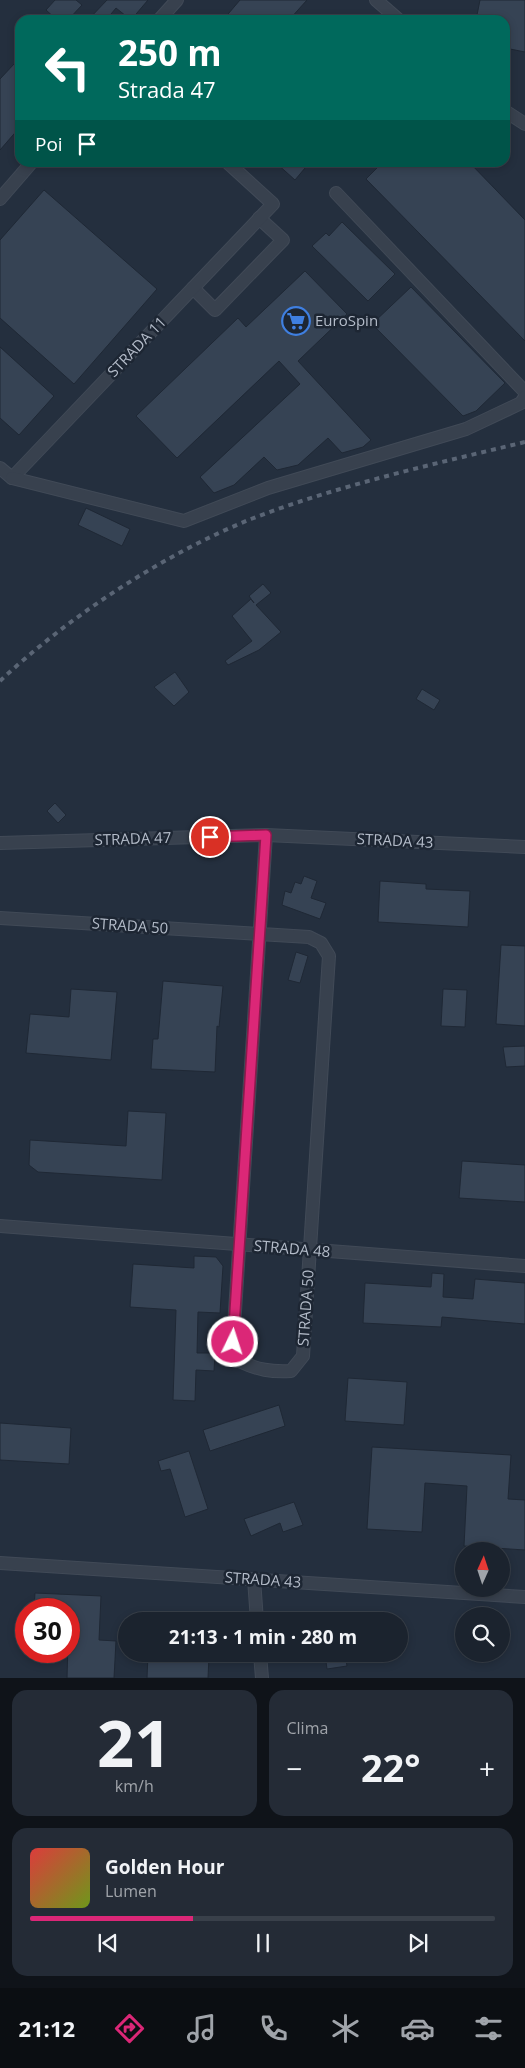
<!DOCTYPE html>
<html lang="it">
<meta charset="utf-8">
<style>
body{margin:0;font-family:"Open Sans",sans-serif;background:#242b36;color:#f1f3f6;height:100vh;display:flex;flex-direction:column;font-size:19px;white-space:nowrap}
*{box-sizing:border-box;margin:0}
p{font-size:16px;color:#a0a4aa}
.icon{flex:none;width:28px;height:28px;fill:none;stroke:currentColor;stroke-width:2;stroke-linecap:round;stroke-linejoin:round}
.map{position:relative;height:1678px;overflow:hidden}
.sheet{display:flex;flex-direction:column;gap:12px;padding:12px;background:#0f1319;flex:1}
.sheet>*{flex:none}
.hud{position:absolute;left:15px;top:15px;width:495px;height:152px;border-radius:15px;box-shadow:0 2px 8px #0003,0 0 0 1px #39404a;background:#00695c;color:#fff;overflow:hidden}
.needle{width:32px;rotate:3deg}
.fabs{position:absolute;left:455px;top:1542px;display:grid;gap:10px}
.fabs a{display:grid;place-items:center;width:55px;height:55px;border-radius:50%;background:#1b232e;box-shadow:0 2px 8px #0003,0 0 0 1px #39404a;font-size:25px}
.speed{position:absolute;left:15px;top:1598px;display:flex;gap:10px;font-size:25px;font-weight:700;text-align:center}
.speed>*{display:grid;place-content:center;width:65px;height:65px;border-radius:50%;background:#1b232e;box-shadow:0 2px 8px #0003,0 0 0 1px #39404a;line-height:1}
.speed .limit{border:8px solid #d22;background:#fff;color:#111}
.pin{position:absolute;display:grid;place-items:center;width:42px;height:42px;color:#fff;margin:-21px;border:2px solid #fff;border-radius:50%;box-shadow:0 1px 5px #0007}
.me{position:absolute;width:55px;margin:-28px;rotate:4deg;stroke-linejoin:round;filter:drop-shadow(0 0 4px #0008)}
.turn{display:flex;align-items:center;gap:18px;height:105px;padding:0 20px;font-size:22px}
.turn .icon{width:65px;height:65px;stroke-width:2.5}
.turn b{display:block;font-size:35px;line-height:42px}
.then{display:flex;align-items:center;height:48px;padding:0 20px;background:#0003;gap:10px;font-size:19px}
.big{font-size:38px;font-weight:700;line-height:1.1}
.sheet .widget{flex:1;display:flex;flex-direction:column;justify-content:center;gap:8px;min-width:0;padding:0 18px;border-radius:15px;background:#242b36}
.sheet .dial{align-items:center;gap:0}
.dial b{font-size:65px;line-height:1}
.song{display:flex;align-items:center;gap:15px}
.cover{width:60px;height:60px;border-radius:8px;background:linear-gradient(135deg,hsl(0 70% 55%),hsl(80 70% 35%))}
.played{height:5px;border-radius:2px;background:linear-gradient(90deg,#db2777 35%,#39404a 35%)}
.keys{display:flex;justify-content:space-around;direction:ltr}
.heat{display:flex;justify-content:space-between;align-items:center;font-size:28px;direction:ltr}
.sheet .tiles{flex:1;display:grid;gap:12px;grid-template-columns:1fr 1fr}
.widget:last-child{grid-column:span 2}
.trip{position:absolute;left:118px;top:1612px;width:290px;height:50px;border-radius:25px;background:#1b232e;box-shadow:0 2px 8px #0003,0 0 0 1px #39404a;font-weight:700;line-height:50px;text-align:center}
.dock{display:flex;height:80px;justify-content:space-around;align-items:center;background:#0b0e12;color:#a0a4aa}
.dock .icon{width:35px;height:35px}
.dock .current{color:#db2777}
.dock b{font-size:22px;color:#f1f3f6}
.map>svg:first-child{display:block}
.building{fill:#364354;stroke:#1f2835}
.lines{fill:none;stroke-linecap:round;stroke-linejoin:round}
.minor-casing{stroke:#414a57;stroke-width:14}
.minor{stroke:#38414e;stroke-width:12}
.rail{stroke:#5a6575;stroke-width:4;stroke-dasharray:5 5;stroke-linecap:butt}
.route-casing{stroke:#8e194d;stroke-width:12}
.route{stroke:#db2777;stroke-width:9}
.labels{text-anchor:middle;stroke-width:5;stroke-linejoin:round;paint-order:stroke}
.poi-label{font-size:15px;fill:#b4bcc9;stroke:#1d2633;text-anchor:start}
.street-label{font-size:15px;fill:#b4bcc9;stroke:#1d2633}
</style>
<div class="map">
<svg width="525" height="1678" viewBox="0 0 525 1678">
<rect width="100%" height="100%" fill="#242f3e"/>
<g class="building">
<polygon points="55,0 76,0 82,5 68,20 57,20 46,10"/>
<polygon points="107,0 148,0 131,20 116,8 106,20 88,20"/>
<polygon points="240,0 307,0 289,20 223,20"/>
<polygon points="480,0 525,0 525,52 505,48 505,20 476,20"/>
<polygon points="14,64 20,69 20,127 0,150 0,79"/>
<polygon points="275,162 310,162 295,180"/>
<polygon points="383,162 469,162 525,220 525,341 366,179"/>
<polygon points="44,190 157,289 74,384 0,318 0,240"/>
<polygon points="342,222 395,274 368,301 312,246 326,233 329,236"/>
<polygon points="305,271 347,314 298,361 371,440 363,447 342,453 328,438 298,465 277,470 264,457 234,485 214,493 200,477 300,384 279,361 177,458 136,416 238,318 246,327"/>
<polygon points="411,287 505,383 476,411 463,416 372,324"/>
<polygon points="0,347 54,396 19,435 0,418"/>
<polygon points="86,508 130,529 122,546 78,525"/>
<polygon points="263,584 271,593 256,605 281,632 259,650 228,665 225,661 252,641 232,616 251,599 254,603 249,596"/>
<polygon points="175,672 189,692 174,706 154,687"/>
<polygon points="422,689 440,700 434,710 416,699"/>
<polygon points="55,803 66,815 58,823 47,811"/>
<polygon points="304,876 317,881 311,898 326,903 320,919 282,905 285,891 291,893 295,882 301,884"/>
<polygon points="380,881 426,884 426,889 470,891 468,927 378,922"/>
<polygon points="501,945 525,946 525,1026 496,1024"/>
<polygon points="296,952 308,956 300,983 288,980"/>
<polygon points="163,981 223,986 219,1027 217,1026 215,1072 151,1069 153,1039 158,1039"/>
<polygon points="71,989 117,992 111,1060 26,1053 30,1014 69,1017"/>
<polygon points="443,989 467,990 465,1027 441,1026"/>
<polygon points="525,1046 525,1066 506,1067 503,1047"/>
<polygon points="128,1111 166,1113 162,1180 38,1172 29,1165 30,1140 126,1146"/>
<polygon points="462,1161 525,1165 525,1202 459,1198"/>
<polygon points="194,1256 216,1257 223,1266 220,1313 198,1312 197,1353 215,1353 214,1371 196,1370 195,1401 173,1400 176,1310 130,1307 133,1264 194,1268"/>
<polygon points="432,1273 444,1274 443,1297 473,1299 475,1279 525,1283 525,1324 442,1317 441,1327 363,1323 365,1283 431,1287"/>
<polygon points="348,1378 407,1382 404,1425 345,1421"/>
<polygon points="279,1405 285,1426 210,1451 203,1430"/>
<polygon points="0,1423 71,1428 69,1464 0,1460"/>
<polygon points="372,1447 511,1455 508,1499 525,1500 525,1550 464,1546 467,1486 425,1483 422,1532 367,1529"/>
<polygon points="189,1451 208,1509 185,1517 170,1469 161,1471 158,1461"/>
<polygon points="294,1502 303,1525 283,1532 280,1523 251,1536 244,1519"/>
<polygon points="35,1593 101,1596 99,1640 116,1641 114,1678 67,1678 69,1609 34,1609"/>
<polygon points="148,1654 209,1656 208,1678 147,1678"/>
<polygon points="325,1654 345,1654 347,1666 327,1669"/>
</g>
<g class="lines">
<defs>
<g id="minor">
<polyline points="376,0 399,20"/>
<polyline points="159,20 177,0"/>
<polyline points="505,111 525,124"/>
<polyline points="336,193 525,392"/>
<polyline points="0,199 32,162"/>
<polyline points="193,288 215,310 283,240 259,218"/>
<polyline points="0,468 12,478 273,204 227,162"/>
<polyline points="12,478 184,521 268,488 466,429 521,403 525,397"/>
<polyline points="0,843 266,835 525,847"/>
<path d="M0,918L309,937L321,943L329,956L303,1356L291,1371C271,1372 258,1370 239,1361L233,1342L266,835"/>
<polyline points="0,1226 525,1266"/>
<polyline points="0,1563 525,1597"/>
<polyline points="254,1579 257,1621"/>
<polyline points="260,1654 262,1678"/>
</g>
</defs>
<use href="#minor" class="minor-casing"/>
<use href="#minor" class="minor"/>
<path class="rail" d="M0,681C68,617 164,554 251,519C339,485 434,464 525,442"/>
</g>
<g class="lines">
<defs>
<polyline id="route" points="210,837 266,835 233,1342"/>
</defs>
<use href="#route" class="route-casing"/>
<use href="#route" class="route"/>
</g>
<defs>
<symbol id="supermarket-ring" viewBox="-11 -11 22 22"><circle r="9.5" fill="#1d2633" stroke="#3f7fe0" stroke-width="1.5"/><path d="M-6-5.5h2.5l.6 2H6L4.5 2H-2.5L-4.4-4H-6ZM-1.5 3.2a1.3 1.3 0 1 0 .1 0ZM3 3.2a1.3 1.3 0 1 0 .1 0Z" fill="#3f7fe0"/></symbol>
</defs>
<g fill-rule="evenodd">
<use href="#supermarket-ring" x="280" y="305" width="32" height="32"/>
</g>
<g class="labels">
<g class="poi-label">
<text x="315" y="326">EuroSpin</text>
</g>
<g class="street-label">
<text transform="translate(137 347) rotate(-46)" y="5">STRADA 11</text>
<text transform="translate(133 839) rotate(-2)" y="5">STRADA 47</text>
<text transform="translate(395 841) rotate(3)" y="5">STRADA 43</text>
<text transform="translate(130 926) rotate(4)" y="5">STRADA 50</text>
<text transform="translate(292 1249) rotate(5)" y="5">STRADA 48</text>
<text transform="translate(306 1308) rotate(-86)" y="5">STRADA 50</text>
<text transform="translate(263 1580) rotate(4)" y="5">STRADA 43</text>
</g>
</g>
</svg>
<div class="fabs">
<a><svg class="needle" viewBox="-14 -14 28 28"><path d="M0-13l5 13h-10z" fill="#e53935"/><path d="M0 13l5-13h-10z" fill="#a0a4aa"/></svg></a>
<a><svg class="icon" aria-label="search" viewBox="0 0 24 24"><circle cx="10" cy="10" r="6"/><path d="M15 15l6 6"/></svg></a>
</div>
<div class="speed"><div class="limit">30</div></div>
<div class="pin" style="left:210px;top:837px;background:#d93025"><svg class="icon" aria-label="arrive" viewBox="0 0 24 24"><path d="M6 21V4h12l-3 4 3 4H6"/></svg></div>
<svg class="me" style="left:233px;top:1342px" viewBox="-20 -20 40 40"><circle r="17" fill="#db2777" stroke="#fff" stroke-width="3"/><path d="M0-11L8 9 0 5-8 9z" fill="#fff"/></svg>
<div class="trip">21:13 · 1 min · 280 m</div>
<div class="hud">
<div class="turn"><svg class="icon" aria-label="left" viewBox="0 0 24 24"><path d="M17 20v-9H6M10 6l-5 5 5 5"/></svg><div><b>250 m</b>Strada 47</div></div>
<div class="then">Poi<svg class="icon" aria-label="arrive" viewBox="0 0 24 24"><path d="M6 21V4h12l-3 4 3 4H6"/></svg></div>
</div>
</div>
<section class="sheet">
<div class="tiles">
<div class="widget dial"><b>21</b><p>km/h</p></div>
<div class="widget"><p>Clima</p>
<div class="heat"><a>−</a><b class="big">22°</b><a>+</a></div>
</div>
<div class="widget">
<div class="song"><i class="cover"></i><div><b>Golden Hour</b><p>Lumen</p></div></div>
<div class="played"></div>
<div class="keys"><svg class="icon" aria-label="previous" viewBox="0 0 24 24"><path d="M18 5L8 12l10 7zM5 5v14"/></svg><svg class="icon" aria-label="pause" viewBox="0 0 24 24"><path d="M8 5v14M16 5v14"/></svg><svg class="icon" aria-label="next" viewBox="0 0 24 24"><path d="M6 5l10 7-10 7zM19 5v14"/></svg></div>
</div>
</div>
</section>
<nav class="dock">
<b>21:12</b>
<svg class="icon current" aria-label="directions" viewBox="0 0 24 24"><path d="M12 3l9 9-9 9-9-9zM9 14v-3h6M13 9l2 2-2 2"/></svg>
<svg class="icon" aria-label="music" viewBox="0 0 24 24"><path d="M9 18V5l10-2v13"/><circle cx="6" cy="18" r="3"/><circle cx="16" cy="16" r="3"/></svg>
<svg class="icon" aria-label="phone" viewBox="0 0 24 24"><path d="M5 4h4l2 5-3 2q2 4 5 5l2-3 5 2v4C11 20 4 13 5 4z"/></svg>
<svg class="icon" aria-label="climate" viewBox="0 0 24 24"><path d="M12 3v18M4 7l16 10M4 17L20 7"/></svg>
<svg class="icon" aria-label="car" viewBox="0 0 24 24"><path d="M5 17H2v-5l4-1 3-4h7l3 4 3 1v5h-3M9 17h6M6 11h13"/><circle cx="7" cy="17" r="2"/><circle cx="17" cy="17" r="2"/></svg>
<svg class="icon" aria-label="filters" viewBox="0 0 24 24"><path d="M4 7h16M4 17h16"/><circle cx="9" cy="7" r="2"/><circle cx="15" cy="17" r="2"/></svg>
</nav>
